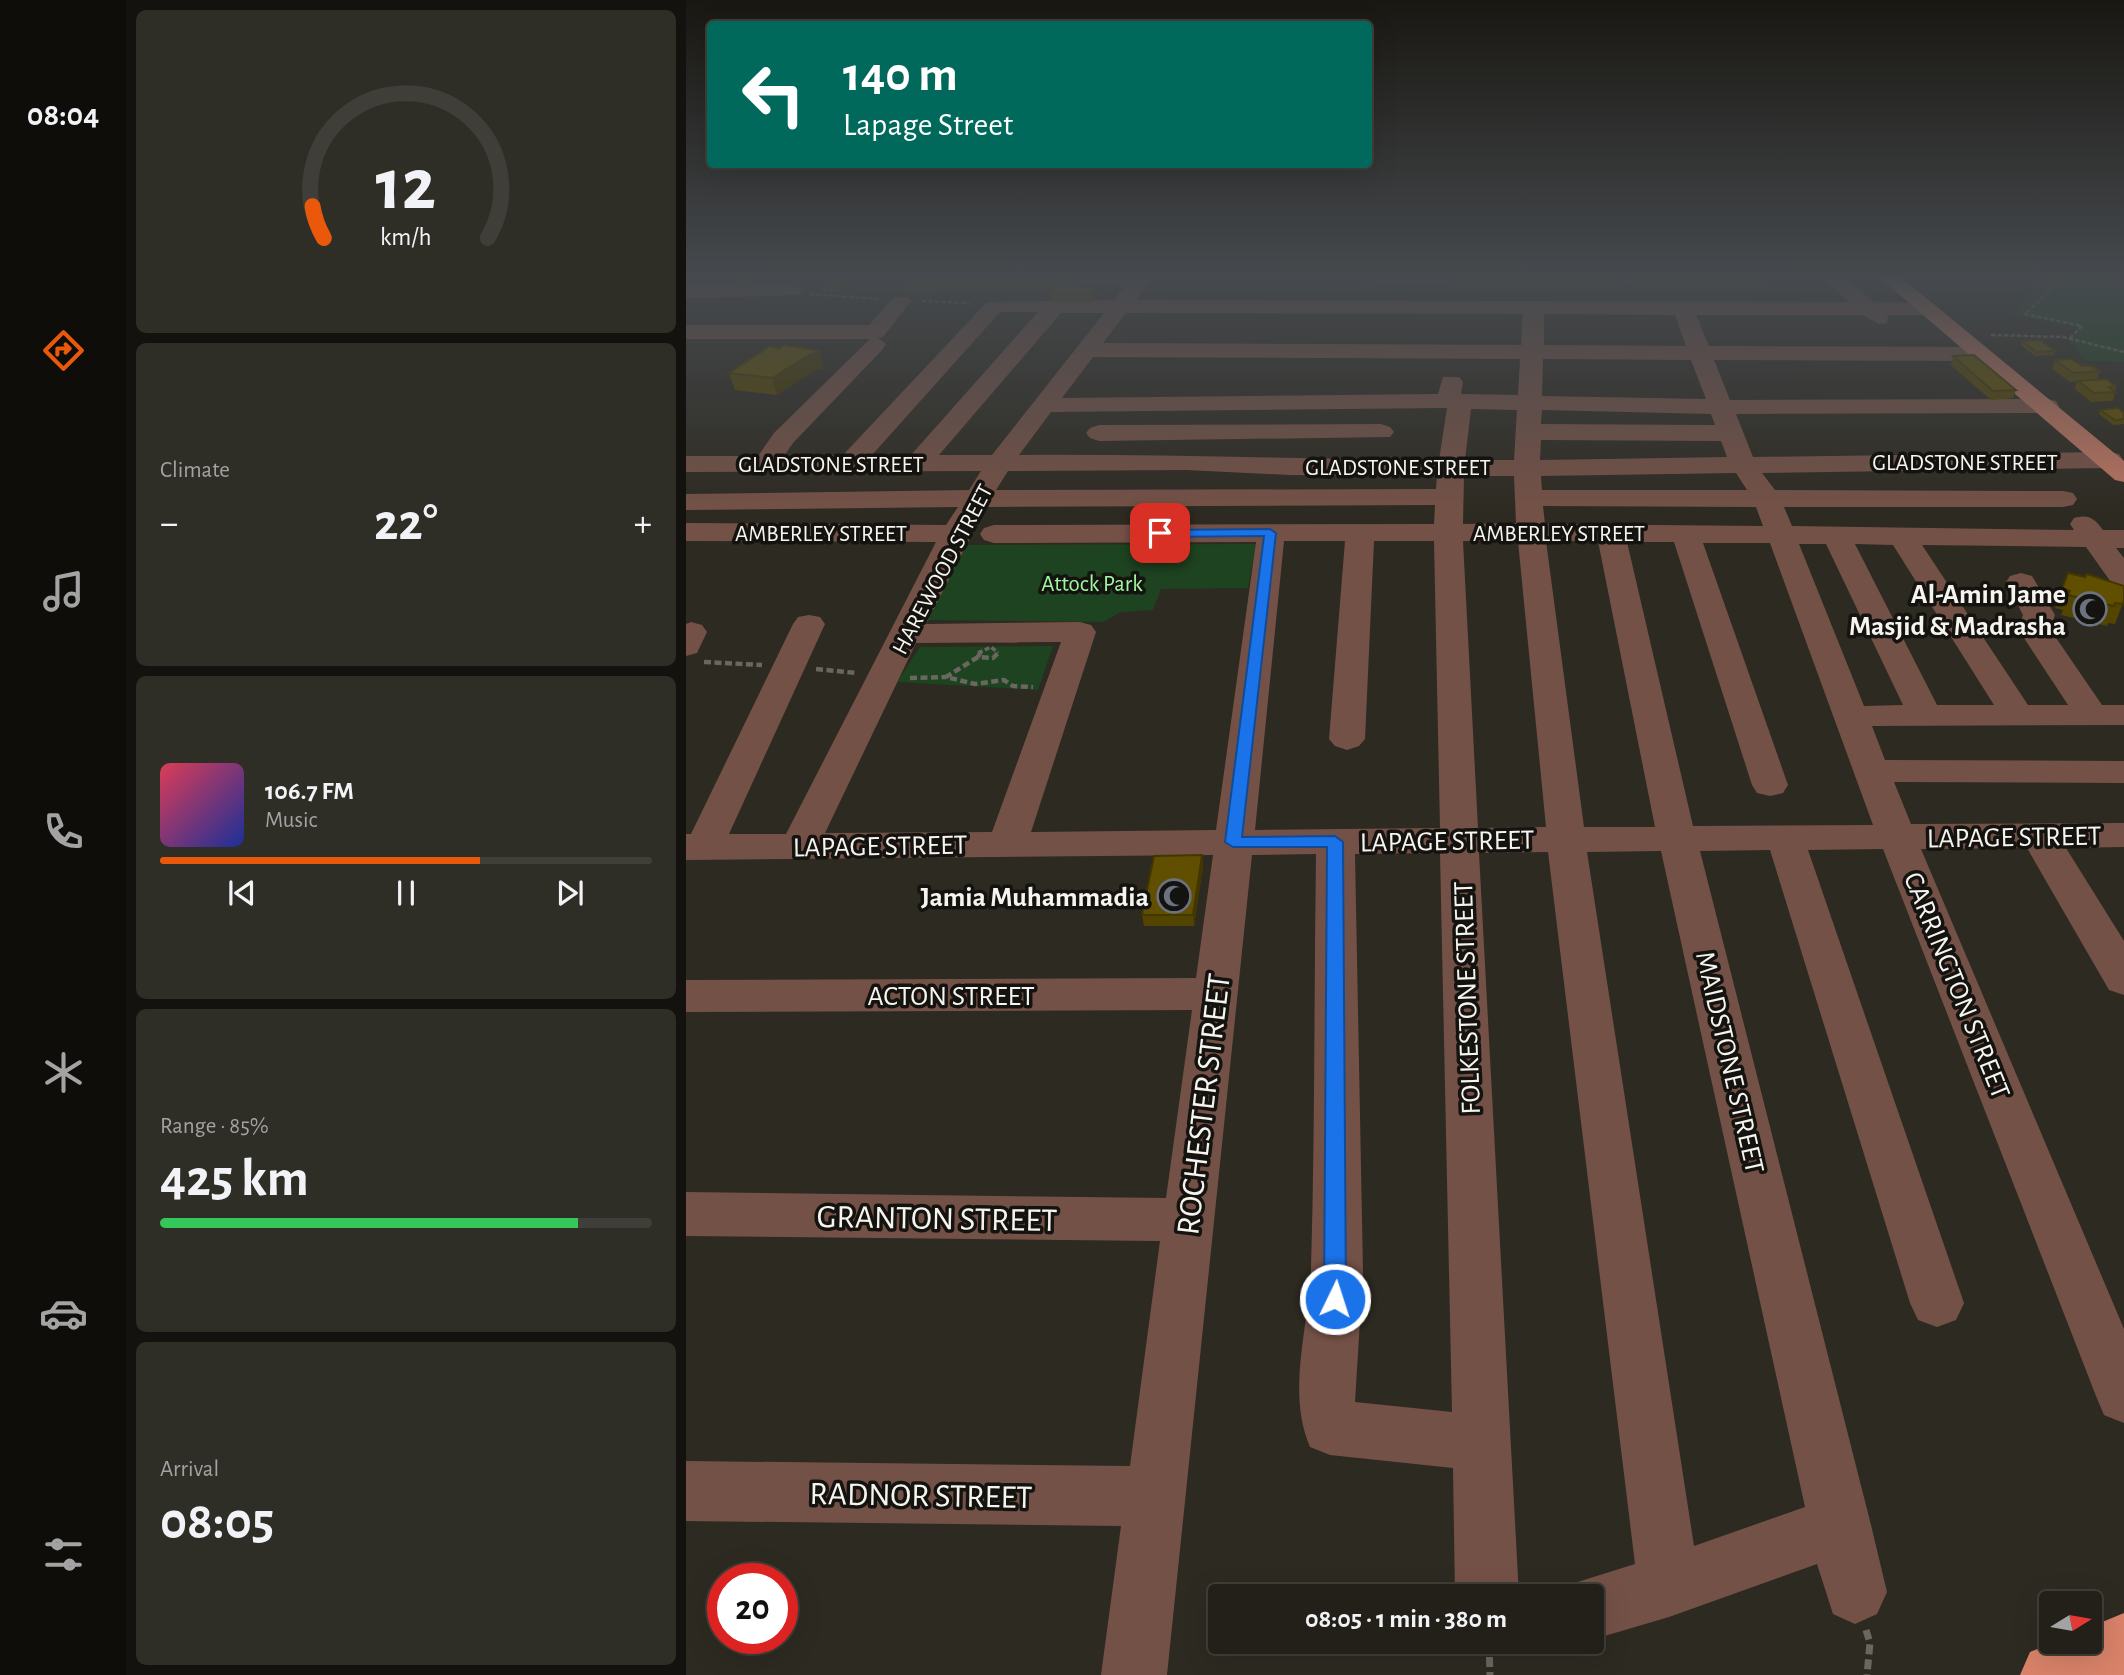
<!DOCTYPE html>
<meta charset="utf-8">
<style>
body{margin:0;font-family:"Alegreya Sans",sans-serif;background:#2e2d26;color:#f1f3f6;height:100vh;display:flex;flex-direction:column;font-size:26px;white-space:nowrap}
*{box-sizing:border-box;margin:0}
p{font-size:23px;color:#a2a3a2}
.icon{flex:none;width:38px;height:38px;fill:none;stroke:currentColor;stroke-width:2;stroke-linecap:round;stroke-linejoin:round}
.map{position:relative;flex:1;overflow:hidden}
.drawer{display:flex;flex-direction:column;gap:10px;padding:10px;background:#13120e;width:560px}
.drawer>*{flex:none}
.guide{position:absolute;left:21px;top:21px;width:665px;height:147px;border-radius:7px;box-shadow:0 7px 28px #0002,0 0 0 2px #3f3e38;background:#00695c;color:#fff;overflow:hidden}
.needle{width:46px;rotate:79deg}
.fabs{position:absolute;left:1353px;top:1591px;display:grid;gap:14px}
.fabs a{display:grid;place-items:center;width:63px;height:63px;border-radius:7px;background:#222019;box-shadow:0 7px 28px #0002,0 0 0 2px #3f3e38;font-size:35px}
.speed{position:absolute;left:21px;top:1563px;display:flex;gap:14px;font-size:35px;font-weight:700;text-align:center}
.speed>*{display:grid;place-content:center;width:91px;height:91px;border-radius:50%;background:#222019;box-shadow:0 7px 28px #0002,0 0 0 2px #3f3e38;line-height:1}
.speed .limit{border:10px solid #d22;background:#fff;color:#111}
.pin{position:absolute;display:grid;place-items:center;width:60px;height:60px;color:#fff;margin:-30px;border-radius:14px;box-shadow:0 4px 10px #0006}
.me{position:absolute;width:77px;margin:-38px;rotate:4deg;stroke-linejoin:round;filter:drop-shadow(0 0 5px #0008)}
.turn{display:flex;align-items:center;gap:24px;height:147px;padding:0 21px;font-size:32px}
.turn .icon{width:91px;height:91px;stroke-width:2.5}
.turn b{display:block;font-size:49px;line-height:60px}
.big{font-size:52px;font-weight:700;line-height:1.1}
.drawer .card{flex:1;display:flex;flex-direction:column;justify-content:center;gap:10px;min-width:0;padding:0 24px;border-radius:10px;background:#2e2d26}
.drawer .dial{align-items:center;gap:0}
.dial svg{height:182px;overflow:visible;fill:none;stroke:#3f3e38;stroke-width:7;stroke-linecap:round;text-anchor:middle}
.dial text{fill:#f1f3f6;stroke:none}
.song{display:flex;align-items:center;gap:21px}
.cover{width:84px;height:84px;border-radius:10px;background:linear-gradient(135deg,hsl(350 70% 55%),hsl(230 70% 35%))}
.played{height:7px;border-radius:4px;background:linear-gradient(90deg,#ea580c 65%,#3f3e38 65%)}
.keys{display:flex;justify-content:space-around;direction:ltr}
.heat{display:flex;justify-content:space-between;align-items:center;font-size:38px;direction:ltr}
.charge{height:10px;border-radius:5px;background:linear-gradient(90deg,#34c759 85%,#3f3e38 0)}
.trip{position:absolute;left:522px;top:1584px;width:396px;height:70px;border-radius:7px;background:#222019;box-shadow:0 7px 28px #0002,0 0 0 2px #3f3e38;font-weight:700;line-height:70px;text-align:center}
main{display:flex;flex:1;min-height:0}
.tabs{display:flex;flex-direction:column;width:126px;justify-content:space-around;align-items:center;background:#0e0d0a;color:#a2a3a2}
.tabs .icon{width:49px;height:49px}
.tabs .selected{color:#ea580c}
.tabs b{font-size:32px;color:#f1f3f6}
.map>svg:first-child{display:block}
.green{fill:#1e4320}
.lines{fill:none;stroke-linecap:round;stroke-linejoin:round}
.path-far3{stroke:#6a675f;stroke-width:2.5;stroke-dasharray:4.5 2;stroke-linecap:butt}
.path-far2{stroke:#6a675f;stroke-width:3.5;stroke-dasharray:5 2.5;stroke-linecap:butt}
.path-far1{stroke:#6a675f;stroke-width:4.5;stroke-dasharray:7 3.5;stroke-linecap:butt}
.path{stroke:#6a675f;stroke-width:7;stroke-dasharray:10 5;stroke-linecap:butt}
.minor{fill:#745146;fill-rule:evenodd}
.major{fill:#bb7460;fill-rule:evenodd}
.highway{fill:#d88269;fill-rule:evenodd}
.wall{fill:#534400}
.shaded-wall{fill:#433700}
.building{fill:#604f00;stroke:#433700;stroke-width:2}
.route{fill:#1a73e8;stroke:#114b97;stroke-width:2}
.labels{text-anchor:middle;stroke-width:7;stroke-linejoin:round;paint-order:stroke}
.far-street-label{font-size:23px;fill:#f6f4ee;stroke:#14130f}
.far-park-label{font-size:23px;fill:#9ff7a2;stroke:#14130f}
.poi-label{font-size:28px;font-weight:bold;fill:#f6f4ee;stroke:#14130f;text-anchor:end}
.street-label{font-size:28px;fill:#f6f4ee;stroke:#14130f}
.near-street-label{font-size:33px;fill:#f6f4ee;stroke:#14130f}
</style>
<main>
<nav class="tabs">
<b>08:04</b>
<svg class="icon selected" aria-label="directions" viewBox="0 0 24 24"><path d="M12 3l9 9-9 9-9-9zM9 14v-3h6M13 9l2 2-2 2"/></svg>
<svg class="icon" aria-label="music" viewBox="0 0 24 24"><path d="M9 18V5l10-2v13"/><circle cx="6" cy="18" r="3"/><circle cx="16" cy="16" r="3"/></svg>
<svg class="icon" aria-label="phone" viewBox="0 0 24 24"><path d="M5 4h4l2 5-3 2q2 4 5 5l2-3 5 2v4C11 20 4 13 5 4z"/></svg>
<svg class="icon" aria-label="climate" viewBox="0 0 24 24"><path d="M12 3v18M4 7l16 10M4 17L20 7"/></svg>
<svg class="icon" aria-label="car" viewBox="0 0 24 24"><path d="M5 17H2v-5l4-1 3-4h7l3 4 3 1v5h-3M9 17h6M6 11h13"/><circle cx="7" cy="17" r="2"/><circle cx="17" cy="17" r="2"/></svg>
<svg class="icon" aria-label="filters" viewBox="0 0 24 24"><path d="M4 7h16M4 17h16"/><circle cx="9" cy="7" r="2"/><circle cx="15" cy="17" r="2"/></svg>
</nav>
<section class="drawer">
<div class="card dial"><svg viewBox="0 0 100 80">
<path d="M14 69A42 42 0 1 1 86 69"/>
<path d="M14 69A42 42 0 0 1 9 55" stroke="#ea580c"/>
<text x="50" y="56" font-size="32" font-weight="700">12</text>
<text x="50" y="72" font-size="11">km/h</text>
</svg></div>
<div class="card"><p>Climate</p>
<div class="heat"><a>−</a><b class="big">22°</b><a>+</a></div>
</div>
<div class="card">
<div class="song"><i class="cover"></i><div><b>106.7 FM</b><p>Music</p></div></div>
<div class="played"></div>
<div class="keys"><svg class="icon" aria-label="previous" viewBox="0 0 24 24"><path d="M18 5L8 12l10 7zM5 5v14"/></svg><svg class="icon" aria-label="pause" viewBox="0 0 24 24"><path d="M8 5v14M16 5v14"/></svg><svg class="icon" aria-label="next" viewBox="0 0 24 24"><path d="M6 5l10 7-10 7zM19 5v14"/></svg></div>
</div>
<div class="card"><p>Range · 85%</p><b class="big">425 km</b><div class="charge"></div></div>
<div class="card"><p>Arrival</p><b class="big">08:05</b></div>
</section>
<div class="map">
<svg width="1438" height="1675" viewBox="0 0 1438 1675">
<rect width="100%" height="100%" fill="#2d2a21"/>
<g class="green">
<polygon points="671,278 1082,278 1085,287 677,286 672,283"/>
<polygon points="1353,278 1438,278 1438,362 1401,361 1384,342 1391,327 1327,315"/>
<polygon points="570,544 562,588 475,589 467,610 435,612 417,622 241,620 279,545"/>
<polygon points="367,646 352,690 211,682 234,647"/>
</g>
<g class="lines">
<g class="path-far3">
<polyline points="1377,278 1339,314 1396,326 1384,338"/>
<polyline points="919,288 953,278"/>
<polyline points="124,294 192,299"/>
<polyline points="236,301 283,303"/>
<polyline points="1305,335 1377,337 1438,352"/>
</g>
<polyline class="path-far2" points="292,653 305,647 312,653"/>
<g class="path-far1">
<polyline points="295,651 292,657 307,658 312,653 310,651"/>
<polyline points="292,657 260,677 289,684 318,680 327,686 347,687"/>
<polyline points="18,662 76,665"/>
<polyline points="130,669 170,673"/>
<polyline points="224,678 260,677"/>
</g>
<g class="path">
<polyline points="1180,1630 1184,1643 1181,1675"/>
<polyline points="803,1642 804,1675"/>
</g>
<g class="minor">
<path d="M466,278L450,300L1163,302L1137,278H1159L1188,302L1241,303L1252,309L1241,315H1202L1201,323L1193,324L1177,315H1010L1023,346L1295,347L1306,354L1295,361L1028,360L1044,400L1361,399L1370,401L1373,406L1370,411L1361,413L1050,414L1067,457L1424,452L1433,454L1437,460L1433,466L1424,468L1076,473L1089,490L1377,491L1387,493L1391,499L1387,505L1377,507H1098L1106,526L1388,530L1384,524L1388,518C1403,514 1408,518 1417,530H1438V548H1430L1438,558V588L1427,585L1400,547L1236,545L1342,705H1382L1332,629L1337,615L1320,582L1324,576L1335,573L1346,576L1369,615L1364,629L1416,705H1438V725L1186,726L1199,760L1438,761V783L1208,782L1225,824L1438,823V847L1380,848L1438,941V995L1423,990L1341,848L1235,849L1438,1329V1423L1418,1415L1410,1396L1197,849L1122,850L1278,1303L1270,1320L1251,1327L1232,1320L1224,1303L1084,850L1014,851L1185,1525L1201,1592L1191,1614L1169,1624L1147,1614L1131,1564L983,1617L905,1640V1596H878L882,1585L949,1564L862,852L793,853L833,1596H769L767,1468L644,1455L624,1447C600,1391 623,1327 625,1269C629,1131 628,992 630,854L566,855L481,1675H415L435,1526L0,1521V1461L444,1466L474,1241L0,1236V1192L480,1198L506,1010L0,1012V980L510,978L527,855L0,860V834H5L107,624L112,617L123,615L134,617L139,624L43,834H100L250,542L0,541V523L260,525L272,507L0,510V494L283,490L295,471L0,472V456H72L88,433L184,339H0V325H183L208,297H222L225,301L222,305L197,337L192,338L200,344L197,349L107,443L98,456L157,455L301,302L428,300L439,286L399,285L389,279ZM314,312H352L225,455H186ZM375,313H418L306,455H253ZM440,313L837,314L835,345L417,343ZM858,314L989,315L1000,346L858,345ZM407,357L834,359L832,395L775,394L777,382L773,377H757L752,394L376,398ZM857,359L1005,360L1020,399L856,396ZM761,408L753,460C613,459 473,454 333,455L365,412ZM785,409L831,410L828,460H779ZM856,410L1025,414L1029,425L855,424ZM855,440L1035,441L1041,457L854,460ZM501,470L604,475L751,476L750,489L310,490L322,471ZM1050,473L1061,490H856L855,476ZM778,476H828L830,523L777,524ZM749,505L748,524L308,525L298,528L294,534L298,540L308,543L570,542L530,830L345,832L410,632L405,625L394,622L240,624L300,507ZM857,506L1070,507L1077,526L859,524ZM598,541H659L643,739L649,746L661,750L673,746L679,739L688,541H748L754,828L569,830ZM777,541H832L860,827L792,828ZM860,541H912L969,827H898ZM941,542H988L1066,785L1071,793L1084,796L1097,793L1102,785L1017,543H1084L1187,825L1007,826ZM1113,544H1140L1217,705L1178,706ZM1169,544L1207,545L1308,705H1251ZM375,642L306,832L139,833L230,643ZM975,851L1119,1507L1008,1546L901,852ZM754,853L766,1412L669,1402L677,1272L669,854Z"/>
<polygon points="106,285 113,287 116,291 113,295 0,298 0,286"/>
<polygon points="695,424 704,427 708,432 704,437 413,441 404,438 400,433 404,428 413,425"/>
<polygon points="5,622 16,625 21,632 11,653 0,656 0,624"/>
</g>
<polygon class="major" points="1194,278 1216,278 1438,461 1438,482 1429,480"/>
<polygon class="highway" points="1438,1613 1438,1675 1334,1675 1344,1652 1368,1642 1404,1642 1404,1627"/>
</g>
<g class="wall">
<polygon points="77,278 71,284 49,284 48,280"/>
<polygon points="89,278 126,278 121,284 89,284 87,280"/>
<polygon points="216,278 391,278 388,287 411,295 405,302 366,301 364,293 369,288 252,289 249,293 219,293"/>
<polygon points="1237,278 1266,278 1266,279 1241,281"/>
<polygon points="163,281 154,292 136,292 135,288"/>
<polygon points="1336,341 1369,351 1368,355 1349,356 1335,345"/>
<polygon points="1267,356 1330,390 1327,398 1305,400 1265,365"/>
<polygon points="1369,360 1414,371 1411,380 1430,386 1427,401 1405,402 1389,389 1391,381 1384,382 1366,369"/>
<polygon points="138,368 127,371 91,395 49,390 43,373"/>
<polygon points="1414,410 1438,413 1438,424 1427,425 1413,414"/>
<polygon points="1376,589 1438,600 1429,624 1422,623 1421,626 1375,615 1377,610 1369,608"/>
<polygon points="516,855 517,866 508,926 458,926 456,915"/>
</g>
<g class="shaded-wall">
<polygon points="72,278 77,278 71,284 70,280"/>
<polygon points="121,278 126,278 121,284 119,280"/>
<polygon points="161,278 163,278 163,281 154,292 153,288"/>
<polygon points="246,278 249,278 252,289 249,293"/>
<polygon points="386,278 391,278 387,288"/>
<polygon points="410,287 411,295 405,302 404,294"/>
<polygon points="134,351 138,368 127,371 91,395 86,378 123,355"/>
<polygon points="516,855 517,866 508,926 507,915"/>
</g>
<g class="building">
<polygon points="50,278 72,278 70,280 48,280"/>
<polygon points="89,278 121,278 119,280 87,280"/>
<polygon points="144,278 161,278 153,288 135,288"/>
<polygon points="370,286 410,287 404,294 364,293"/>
<polygon points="1354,340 1369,351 1350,352 1336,341"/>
<polygon points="98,345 134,351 123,355 86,378 43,373 84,346 93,349"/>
<polygon points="1288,355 1330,390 1307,391 1267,356"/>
<polygon points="1385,359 1396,366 1406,366 1414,371 1387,373 1369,360"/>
<polygon points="1420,379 1430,386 1423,387 1429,392 1408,393 1392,381"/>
<polygon points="1432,408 1438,413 1438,419 1429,420 1414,410"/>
<polygon points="1382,573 1399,577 1401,574 1438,586 1438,600 1437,604 1429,603 1428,606 1382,595 1384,591 1376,589"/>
<polygon points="516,855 507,915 456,915 468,856"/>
</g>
<linearGradient id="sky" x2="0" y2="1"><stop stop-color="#191712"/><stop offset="0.54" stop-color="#464a4e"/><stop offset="1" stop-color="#464a4e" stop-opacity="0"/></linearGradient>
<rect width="1438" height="513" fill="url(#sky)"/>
<polygon class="route" points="584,529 590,533 556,837 649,836 657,842 660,1299 657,1306 649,1309 641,1306 638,1299 641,847 547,847 539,842 578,536 474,537 468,533 474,530"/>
<defs>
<symbol id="mosque-ring" viewBox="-11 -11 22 22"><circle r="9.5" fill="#14130f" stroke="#6b7280" stroke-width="1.5"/><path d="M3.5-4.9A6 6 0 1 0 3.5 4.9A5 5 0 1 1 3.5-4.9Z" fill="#6b7280"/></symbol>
</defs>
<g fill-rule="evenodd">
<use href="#mosque-ring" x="1385" y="590" width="38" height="38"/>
<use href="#mosque-ring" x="469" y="877" width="38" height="38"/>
</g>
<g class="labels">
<g class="far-street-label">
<text x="1279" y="470">GLADSTONE STREET</text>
<text x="145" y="472">GLADSTONE STREET</text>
<text x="712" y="475">GLADSTONE STREET</text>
<text x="135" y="541">AMBERLEY STREET</text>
<text x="873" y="541">AMBERLEY STREET</text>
<text transform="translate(256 569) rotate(-62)" y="8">HAREWOOD STREET</text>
</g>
<g class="far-park-label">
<text x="406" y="591">Attock Park</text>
</g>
<g class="poi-label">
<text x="1380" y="603">Al-Amin Jame<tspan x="1380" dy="32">Masjid &amp; Madrasha</tspan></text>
<text x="463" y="906">Jamia Muhammadia</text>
</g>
<g class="street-label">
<text transform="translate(1328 836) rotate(-1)" y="10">LAPAGE STREET</text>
<text transform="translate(761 840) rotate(-1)" y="10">LAPAGE STREET</text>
<text transform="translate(194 845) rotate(-1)" y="10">LAPAGE STREET</text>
<text transform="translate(1272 985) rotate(68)" y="10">CARRINGTON STREET</text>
<text x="265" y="1005">ACTON STREET</text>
<text transform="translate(780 998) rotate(-92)" y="10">FOLKESTONE STREET</text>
<text transform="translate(1045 1062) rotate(77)" y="10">MAIDSTONE STREET</text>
</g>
<g class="near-street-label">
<text transform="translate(516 1104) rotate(-83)" y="12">ROCHESTER STREET</text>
<text transform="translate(251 1217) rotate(1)" y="12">GRANTON STREET</text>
<text transform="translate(235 1494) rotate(1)" y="12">RADNOR STREET</text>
</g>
</g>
</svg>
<div class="fabs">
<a><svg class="needle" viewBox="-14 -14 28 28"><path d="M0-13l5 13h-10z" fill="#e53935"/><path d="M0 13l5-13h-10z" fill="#a2a3a2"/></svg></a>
</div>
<div class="speed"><div class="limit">20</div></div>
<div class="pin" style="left:474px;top:533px;background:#d93025"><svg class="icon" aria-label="arrive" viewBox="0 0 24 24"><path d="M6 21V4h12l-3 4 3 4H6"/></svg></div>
<svg class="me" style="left:649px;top:1299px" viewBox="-20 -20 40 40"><circle r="17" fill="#1a73e8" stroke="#fff" stroke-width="3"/><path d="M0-11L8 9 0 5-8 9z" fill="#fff"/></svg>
<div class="trip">08:05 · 1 min · 380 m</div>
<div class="guide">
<div class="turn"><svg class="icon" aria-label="left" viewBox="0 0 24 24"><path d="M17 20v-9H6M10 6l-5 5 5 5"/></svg><div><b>140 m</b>Lapage Street</div></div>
</div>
</div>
</main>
